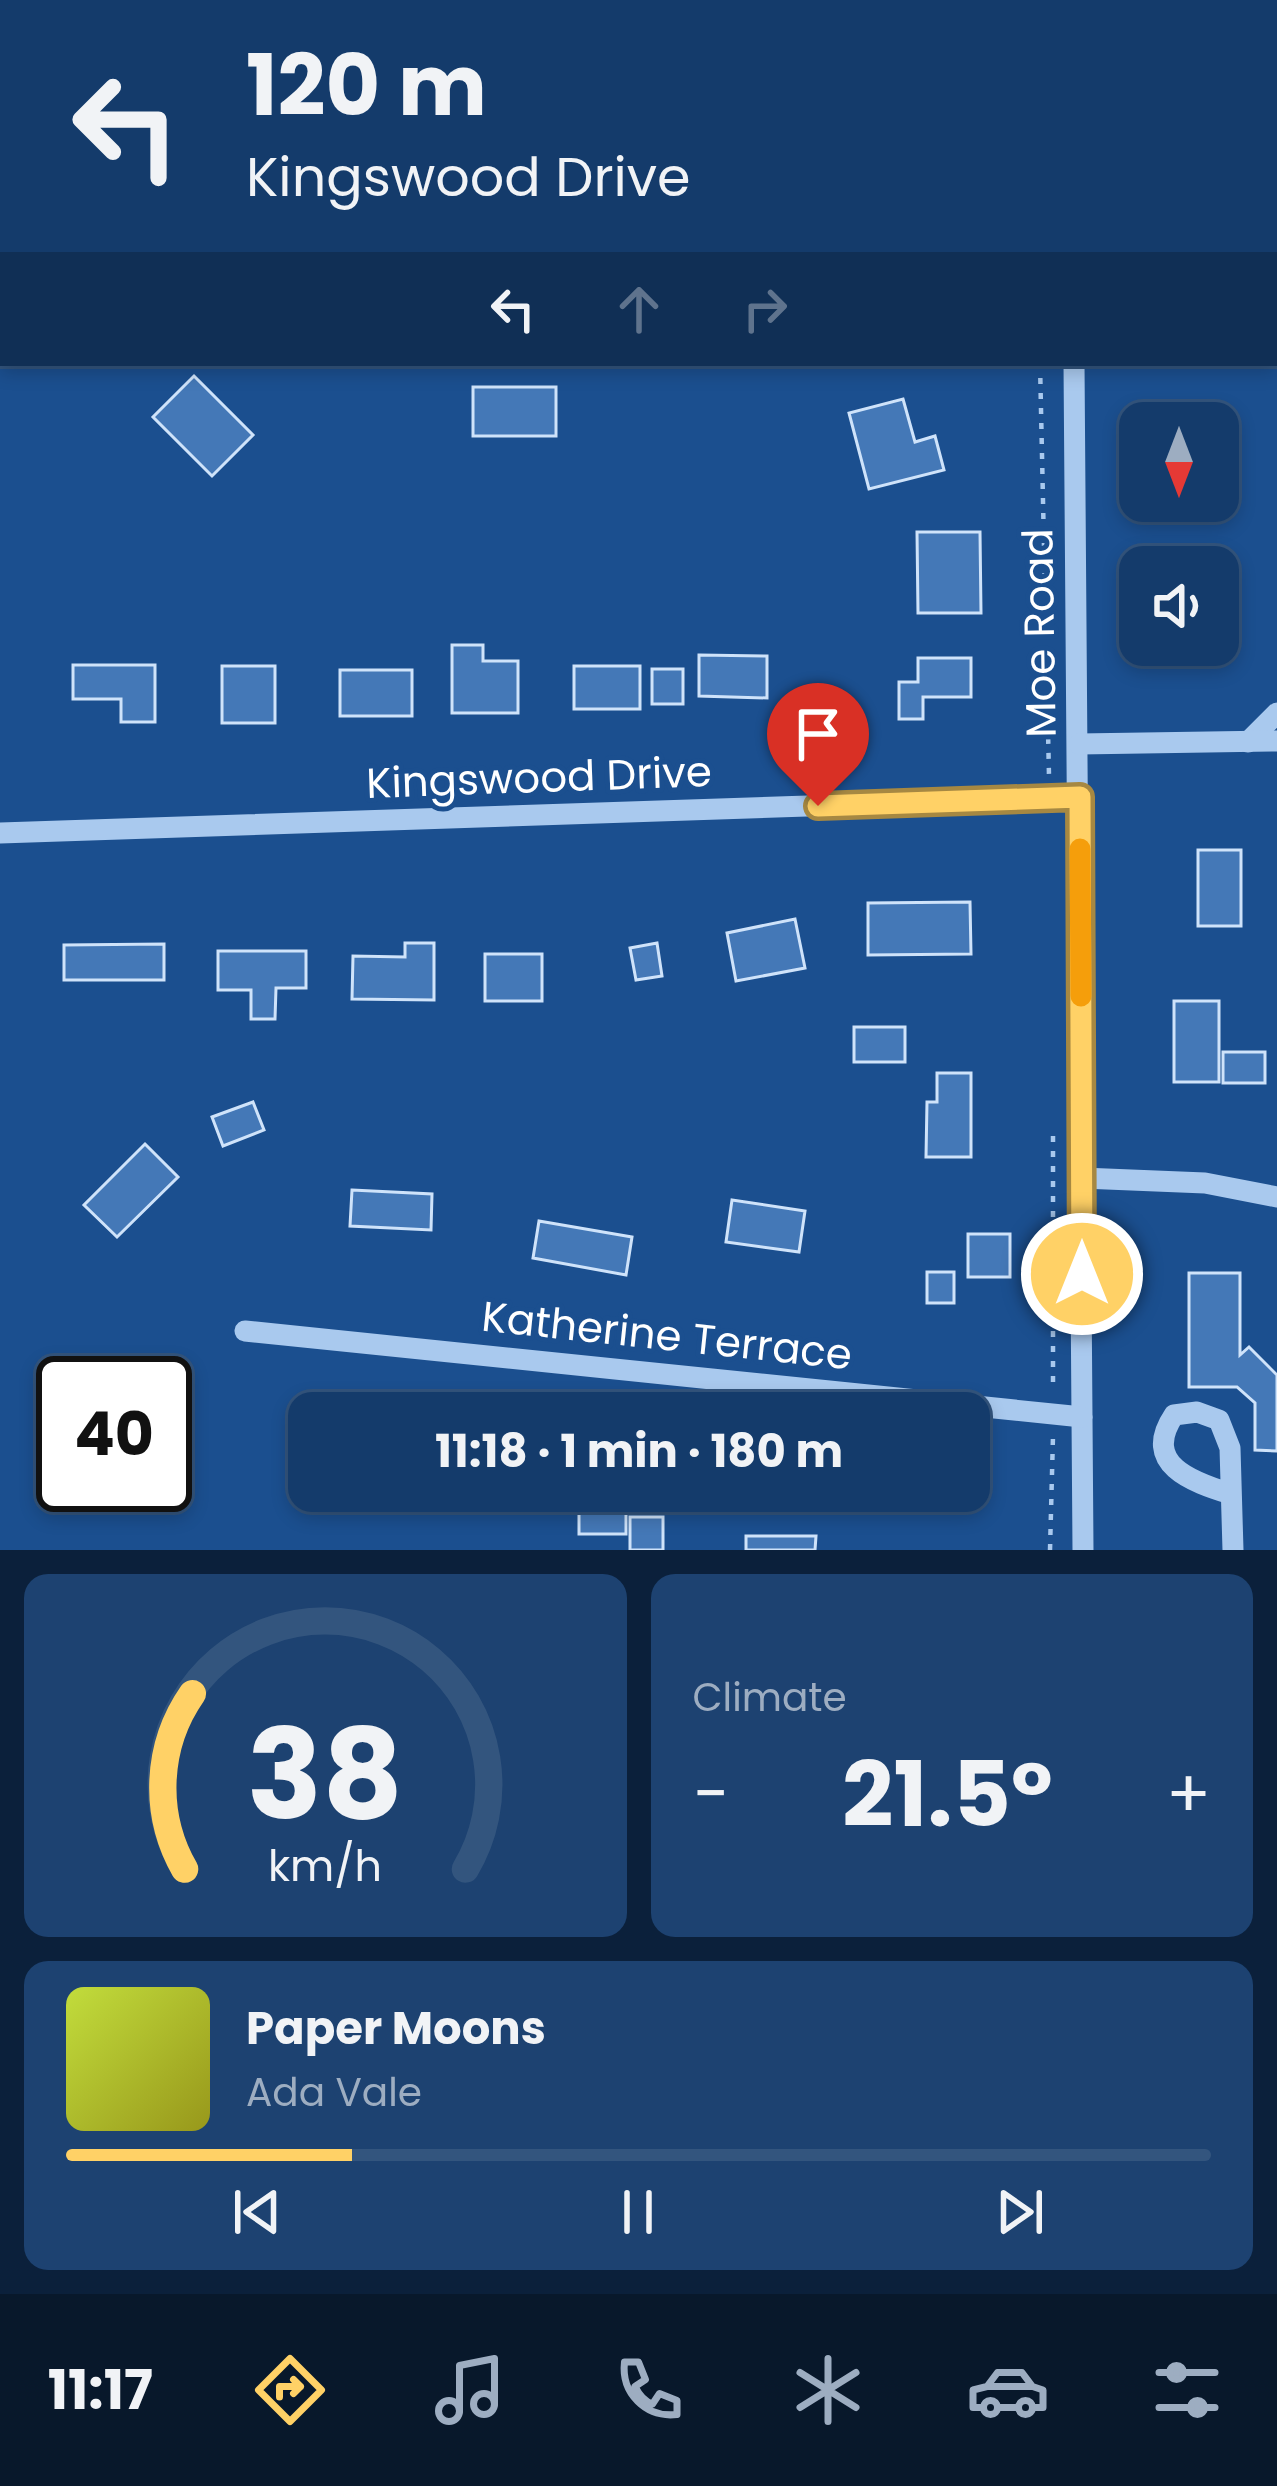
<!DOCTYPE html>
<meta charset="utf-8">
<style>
body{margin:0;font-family:Poppins,sans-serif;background:#1d4271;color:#f1f3f6;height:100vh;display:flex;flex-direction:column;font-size:45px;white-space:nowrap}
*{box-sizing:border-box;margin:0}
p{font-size:39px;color:#9dadc1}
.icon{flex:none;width:66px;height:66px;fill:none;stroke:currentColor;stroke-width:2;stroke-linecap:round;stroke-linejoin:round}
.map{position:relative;height:1550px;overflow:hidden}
.drawer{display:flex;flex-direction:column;gap:24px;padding:24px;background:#0b203b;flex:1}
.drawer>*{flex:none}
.banner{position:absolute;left:0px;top:0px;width:1278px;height:366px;box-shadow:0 6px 18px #0003,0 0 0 3px #33557e;background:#143b6b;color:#f1f3f6;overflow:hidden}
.needle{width:78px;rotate:180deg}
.tools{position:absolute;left:1119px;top:402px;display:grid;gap:24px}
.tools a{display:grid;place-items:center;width:120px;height:120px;border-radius:24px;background:#143b6b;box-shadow:0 6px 18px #0003,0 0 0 3px #33557e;font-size:60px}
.speed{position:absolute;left:36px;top:1356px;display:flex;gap:24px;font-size:60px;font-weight:700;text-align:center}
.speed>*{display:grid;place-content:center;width:156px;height:156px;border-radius:50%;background:#143b6b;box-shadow:0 6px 18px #0003,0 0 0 3px #33557e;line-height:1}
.speed .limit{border:6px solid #111;border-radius:18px;background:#fff;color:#111}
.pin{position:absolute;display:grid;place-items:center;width:102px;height:102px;color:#fff;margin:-123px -51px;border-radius:50% 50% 50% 0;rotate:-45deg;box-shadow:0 0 12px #0007}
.pin .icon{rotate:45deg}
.me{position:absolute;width:132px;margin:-66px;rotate:0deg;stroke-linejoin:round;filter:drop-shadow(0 0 9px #0008)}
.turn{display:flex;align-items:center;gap:42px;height:252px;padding:0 48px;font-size:54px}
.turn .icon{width:156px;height:156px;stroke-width:2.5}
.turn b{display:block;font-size:84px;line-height:102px}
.lanes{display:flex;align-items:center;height:114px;padding:0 48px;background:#0003;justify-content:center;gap:60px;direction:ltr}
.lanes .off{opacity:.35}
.big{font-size:90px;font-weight:700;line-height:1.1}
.drawer .card{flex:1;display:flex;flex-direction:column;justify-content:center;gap:18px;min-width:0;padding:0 42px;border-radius:24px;background:#1d4271}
.drawer .dial{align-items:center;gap:0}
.dial svg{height:312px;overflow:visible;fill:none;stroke:#33557e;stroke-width:7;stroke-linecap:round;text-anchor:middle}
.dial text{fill:#f1f3f6;stroke:none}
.song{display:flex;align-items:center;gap:36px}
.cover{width:144px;height:144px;border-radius:18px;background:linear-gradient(135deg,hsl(70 70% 55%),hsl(60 70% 35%))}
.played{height:12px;border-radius:6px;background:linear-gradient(90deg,#ffd166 25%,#33557e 25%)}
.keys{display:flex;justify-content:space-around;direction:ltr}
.heat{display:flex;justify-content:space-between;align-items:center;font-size:66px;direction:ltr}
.drawer .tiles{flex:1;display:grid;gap:24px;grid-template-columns:1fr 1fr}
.card:last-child{grid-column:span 2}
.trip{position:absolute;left:288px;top:1392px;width:702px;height:120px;border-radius:24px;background:#143b6b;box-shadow:0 6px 18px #0003,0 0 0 3px #33557e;font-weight:700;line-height:120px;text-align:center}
.menu{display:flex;height:192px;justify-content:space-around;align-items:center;background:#08182b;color:#9dadc1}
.menu .icon{width:84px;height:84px}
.menu .current{color:#ffd166}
.menu b{font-size:54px;color:#f1f3f6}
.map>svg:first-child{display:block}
.building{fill:#4478b7;stroke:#cfe3fa;stroke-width:3}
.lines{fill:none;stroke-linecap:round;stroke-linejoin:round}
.path{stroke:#a9c9ee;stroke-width:4.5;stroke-dasharray:6 9;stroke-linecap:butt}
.minor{stroke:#a9c9ee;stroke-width:21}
.route-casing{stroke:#a68842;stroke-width:30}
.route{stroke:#ffd166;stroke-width:21}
.slow{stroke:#f59e0b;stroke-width:21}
.labels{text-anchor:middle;stroke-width:10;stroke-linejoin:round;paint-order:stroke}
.street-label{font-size:42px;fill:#fff;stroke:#1b4f8f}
</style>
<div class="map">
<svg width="1277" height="1550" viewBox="0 0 1277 1550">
<rect width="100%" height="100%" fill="#1b4f8f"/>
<g class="building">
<polygon points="194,376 253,435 212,476 153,417"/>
<rect x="473" y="387" width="83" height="49"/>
<polygon points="903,399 915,442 935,436 944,470 869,489 849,413"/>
<polygon points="1192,404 1192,423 1147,423 1147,405"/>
<polygon points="917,532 980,532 981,613 918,613"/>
<polygon points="1211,555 1212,567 1156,567 1156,557"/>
<polygon points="452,645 483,645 483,661 518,661 518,713 452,713"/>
<polygon points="1158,645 1194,645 1195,660 1159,661"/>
<polygon points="699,655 767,656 767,698 699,696"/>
<polygon points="918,658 971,658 971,697 923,697 923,719 899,719 899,682 918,682"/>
<polygon points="73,665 155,665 155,722 121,722 121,699 73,699"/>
<rect x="222" y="666" width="53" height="57"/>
<rect x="574" y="666" width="66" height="43"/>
<rect x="652" y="669" width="31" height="35"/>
<rect x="340" y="670" width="72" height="46"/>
<rect x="1198" y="850" width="43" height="76"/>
<polygon points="970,902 971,954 868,955 868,903"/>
<polygon points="795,919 805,968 736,981 727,933"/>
<polygon points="405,943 434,943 434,1000 352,999 353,956 405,957"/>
<polygon points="657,943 662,976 636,980 630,948"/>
<polygon points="164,944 164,980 64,980 64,945"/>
<polygon points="218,951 306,951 306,988 276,988 275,1019 251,1019 251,990 218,990"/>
<rect x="485" y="954" width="57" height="47"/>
<rect x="1174" y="1001" width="45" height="81"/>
<rect x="854" y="1027" width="51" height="35"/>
<rect x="1223" y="1052" width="42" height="31"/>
<polygon points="937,1073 971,1073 971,1157 926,1157 927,1102 937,1102"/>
<polygon points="253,1102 264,1130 223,1146 212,1117"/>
<polygon points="145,1144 178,1177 117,1237 84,1205"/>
<polygon points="352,1190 432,1194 431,1230 350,1226"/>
<polygon points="732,1200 805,1211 799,1252 726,1242"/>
<polygon points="539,1221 632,1237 626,1275 533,1258"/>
<rect x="968" y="1234" width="42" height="43"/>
<rect x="927" y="1272" width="27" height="31"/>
<polygon points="1189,1273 1240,1273 1240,1355 1249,1347 1277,1375 1277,1451 1255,1450 1255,1403 1237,1387 1189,1387"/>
<polygon points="343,1491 441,1491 442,1502 345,1511"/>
<rect x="579" y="1491" width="47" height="43"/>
<rect x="630" y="1517" width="33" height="33"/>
<polygon points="746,1536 816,1536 815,1550 746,1550"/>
</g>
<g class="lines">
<g class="path">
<polyline points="1031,0 1031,3"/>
<polyline points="1040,363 1049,776"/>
<polyline points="1053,1136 1053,1388"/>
<polyline points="1050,1550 1053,1436"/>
</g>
<g class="minor">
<polyline points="1062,0 1062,3"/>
<polyline points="0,108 3,108"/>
<polyline points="1074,363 1083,1550"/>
<polyline points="1248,742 1277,713"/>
<polyline points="1079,744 1277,741"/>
<polyline points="0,833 1080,797"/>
<polyline points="1082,1178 1205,1183 1277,1197"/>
<polyline points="245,1331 1082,1417"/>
<path d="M1231,1494C1192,1482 1141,1464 1174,1415L1197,1412L1219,1420L1230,1448L1233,1550"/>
</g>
</g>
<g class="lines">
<defs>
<polyline id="route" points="818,806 1080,797 1082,1274"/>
</defs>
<use href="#route" class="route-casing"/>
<use href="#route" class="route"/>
<polyline class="slow" points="1080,849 1081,996"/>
</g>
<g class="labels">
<g class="street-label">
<text transform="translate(1039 633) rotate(-91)" y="15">Moe Road</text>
<text transform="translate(539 777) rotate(-2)" y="15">Kingswood Drive</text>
<text transform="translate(667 1335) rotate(6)" y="15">Katherine Terrace</text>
</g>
</g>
</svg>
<div class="tools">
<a><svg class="needle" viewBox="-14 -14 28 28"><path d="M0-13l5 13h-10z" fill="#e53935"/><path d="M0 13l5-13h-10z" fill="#9dadc1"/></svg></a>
<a><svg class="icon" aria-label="sound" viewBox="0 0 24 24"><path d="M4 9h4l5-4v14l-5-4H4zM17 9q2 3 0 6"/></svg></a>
</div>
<div class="speed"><div class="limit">40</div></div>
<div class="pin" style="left:818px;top:806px;background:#d93025"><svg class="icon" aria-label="arrive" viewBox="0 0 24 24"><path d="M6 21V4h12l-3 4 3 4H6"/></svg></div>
<svg class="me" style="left:1082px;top:1274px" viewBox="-20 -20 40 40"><circle r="17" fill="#ffd166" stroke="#fff" stroke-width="3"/><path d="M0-11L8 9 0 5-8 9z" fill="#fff"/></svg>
<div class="trip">11:18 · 1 min · 180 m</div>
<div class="banner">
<div class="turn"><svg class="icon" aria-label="left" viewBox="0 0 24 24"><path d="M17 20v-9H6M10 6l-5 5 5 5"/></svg><div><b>120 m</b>Kingswood Drive</div></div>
<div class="lanes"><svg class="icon" aria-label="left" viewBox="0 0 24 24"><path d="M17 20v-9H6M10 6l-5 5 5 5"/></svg><svg class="icon off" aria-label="ahead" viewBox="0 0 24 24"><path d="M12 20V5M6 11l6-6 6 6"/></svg><svg class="icon off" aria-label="right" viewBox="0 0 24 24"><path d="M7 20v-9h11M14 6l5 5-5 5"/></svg></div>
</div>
</div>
<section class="drawer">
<div class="tiles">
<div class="card dial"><svg viewBox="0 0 100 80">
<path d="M14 69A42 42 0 1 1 86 69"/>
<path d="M14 69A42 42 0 0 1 16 24" stroke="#ffd166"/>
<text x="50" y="56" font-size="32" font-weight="700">38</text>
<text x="50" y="72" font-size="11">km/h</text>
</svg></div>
<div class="card"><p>Climate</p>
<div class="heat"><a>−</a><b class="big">21.5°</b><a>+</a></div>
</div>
<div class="card">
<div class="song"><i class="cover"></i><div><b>Paper Moons</b><p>Ada Vale</p></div></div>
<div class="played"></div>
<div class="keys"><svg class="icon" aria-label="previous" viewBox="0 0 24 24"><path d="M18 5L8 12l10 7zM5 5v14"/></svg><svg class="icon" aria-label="pause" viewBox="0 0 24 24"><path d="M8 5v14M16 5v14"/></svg><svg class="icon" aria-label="next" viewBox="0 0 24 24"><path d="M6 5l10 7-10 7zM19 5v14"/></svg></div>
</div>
</div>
</section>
<nav class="menu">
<b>11:17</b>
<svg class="icon current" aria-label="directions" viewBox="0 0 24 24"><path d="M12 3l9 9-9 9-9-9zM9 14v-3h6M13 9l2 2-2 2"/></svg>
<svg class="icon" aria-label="music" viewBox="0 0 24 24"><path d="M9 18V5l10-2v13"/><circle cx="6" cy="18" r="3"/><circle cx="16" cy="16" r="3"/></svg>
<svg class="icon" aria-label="phone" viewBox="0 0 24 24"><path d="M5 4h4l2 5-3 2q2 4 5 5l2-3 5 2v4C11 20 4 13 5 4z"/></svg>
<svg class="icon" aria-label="climate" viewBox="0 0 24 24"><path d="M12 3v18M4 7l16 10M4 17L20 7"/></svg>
<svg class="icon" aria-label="car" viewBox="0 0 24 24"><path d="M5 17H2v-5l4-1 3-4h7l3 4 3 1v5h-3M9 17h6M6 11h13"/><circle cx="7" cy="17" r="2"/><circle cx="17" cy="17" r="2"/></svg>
<svg class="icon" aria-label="filters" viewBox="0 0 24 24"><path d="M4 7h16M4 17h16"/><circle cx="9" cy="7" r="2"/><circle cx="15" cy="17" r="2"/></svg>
</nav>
